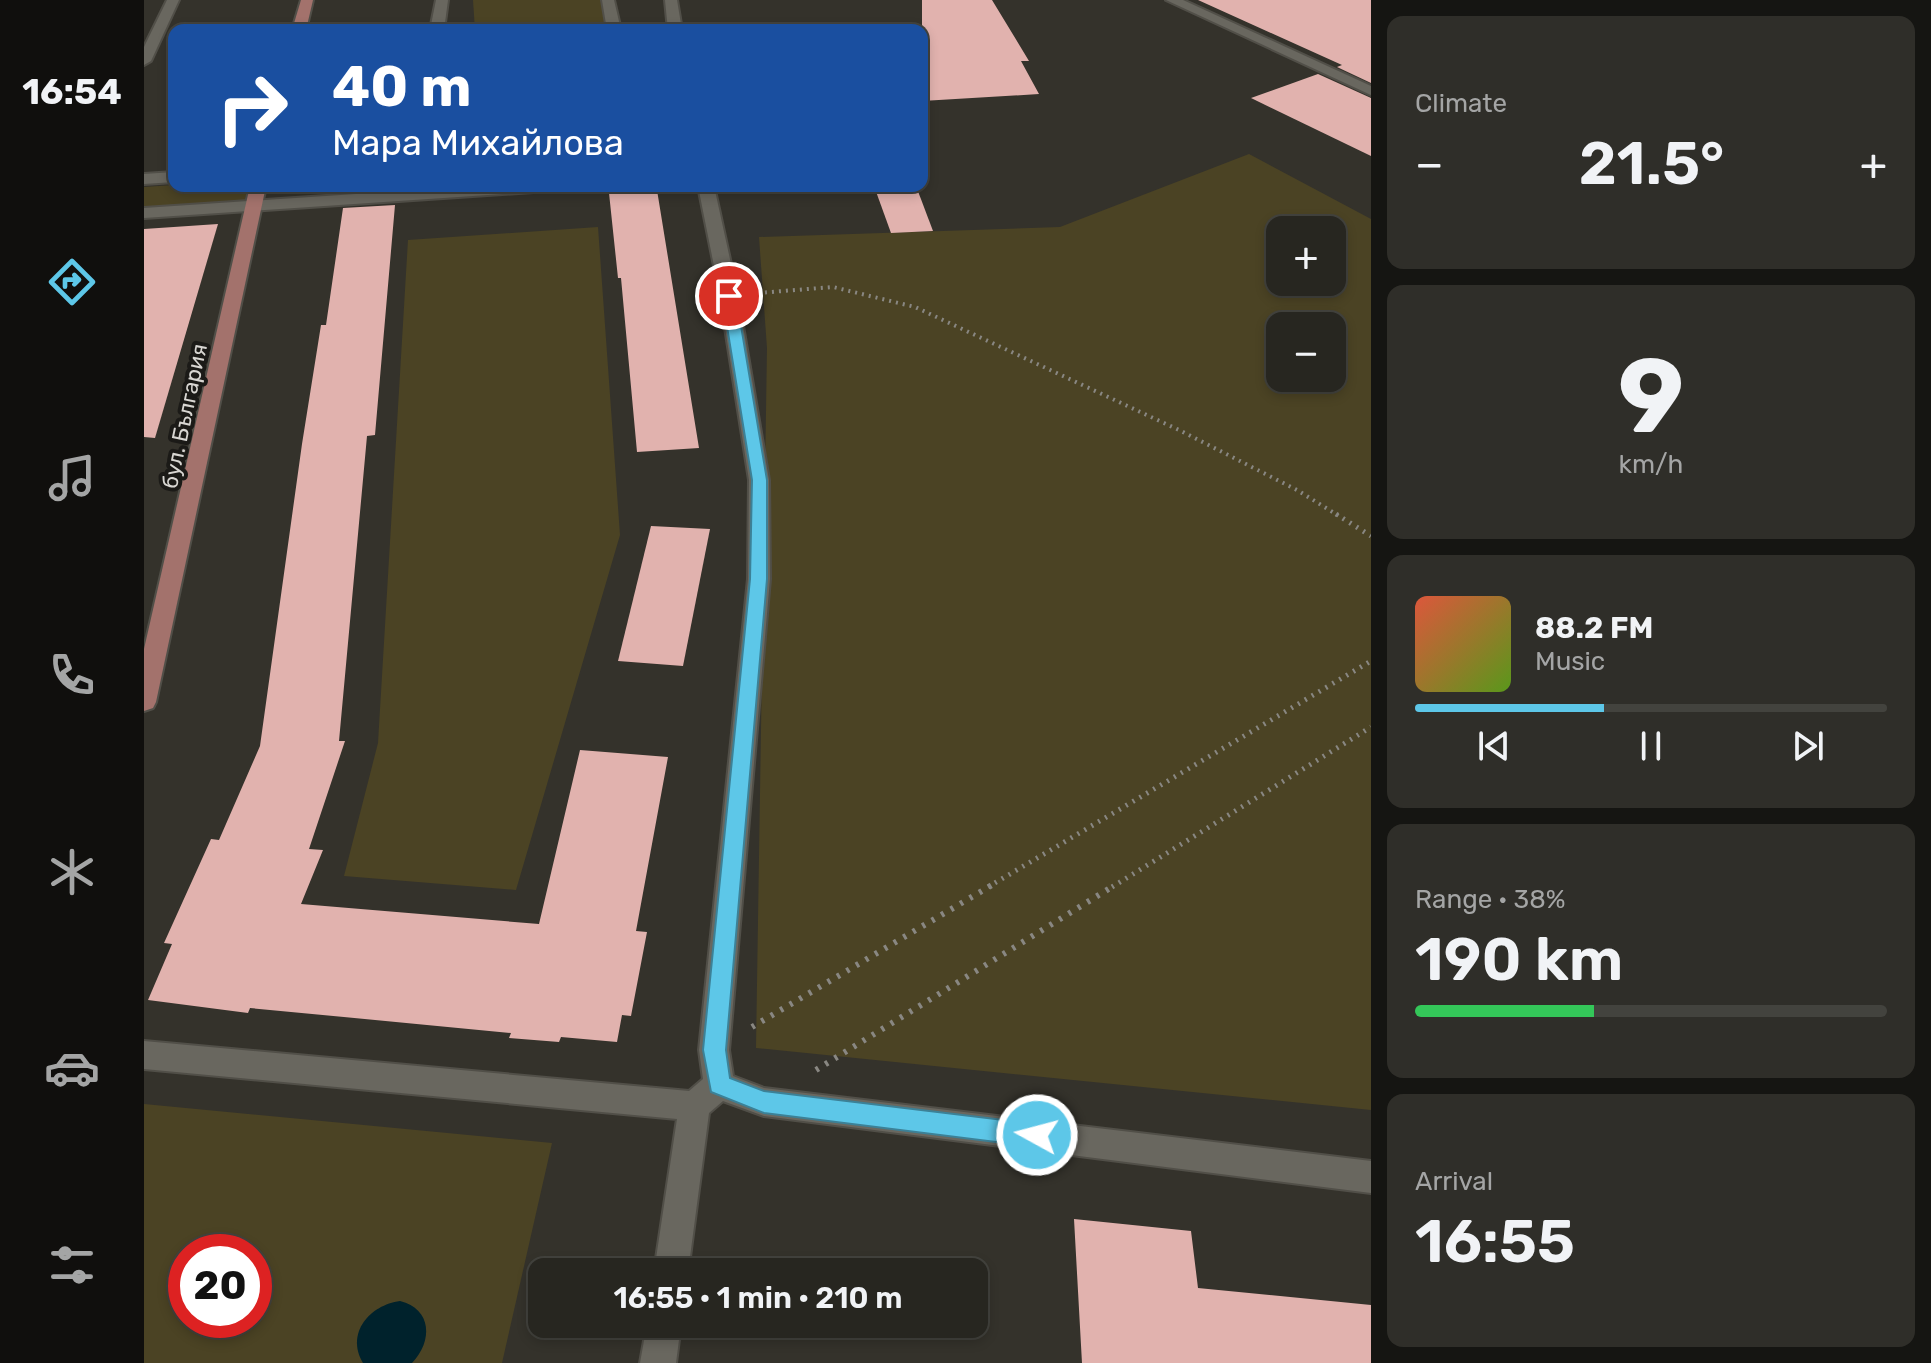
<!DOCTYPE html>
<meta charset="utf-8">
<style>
body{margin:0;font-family:Rubik,sans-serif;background:#2f2e29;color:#f1f3f6;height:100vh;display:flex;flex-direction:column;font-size:30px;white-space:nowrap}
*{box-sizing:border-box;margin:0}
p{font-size:26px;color:#a4a5a5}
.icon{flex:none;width:44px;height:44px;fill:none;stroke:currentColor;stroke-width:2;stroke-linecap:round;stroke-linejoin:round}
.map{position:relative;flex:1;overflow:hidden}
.details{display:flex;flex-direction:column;gap:16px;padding:16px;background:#151512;width:560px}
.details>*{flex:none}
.guide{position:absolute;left:24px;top:24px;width:760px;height:168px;border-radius:16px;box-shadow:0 4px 12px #0003,0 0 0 2px #43433e;background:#1a4fa0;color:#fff;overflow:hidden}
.tools{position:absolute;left:1122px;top:216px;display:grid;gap:16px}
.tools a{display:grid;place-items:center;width:80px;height:80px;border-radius:16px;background:#272620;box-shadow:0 4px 12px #0003,0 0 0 2px #43433e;font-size:40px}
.speed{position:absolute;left:24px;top:1234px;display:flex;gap:16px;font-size:40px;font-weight:700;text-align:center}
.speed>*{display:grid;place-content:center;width:104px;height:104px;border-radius:50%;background:#272620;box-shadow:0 4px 12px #0003,0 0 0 2px #43433e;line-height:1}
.speed .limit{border:12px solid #d22;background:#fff;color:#111}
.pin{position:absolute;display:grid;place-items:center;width:68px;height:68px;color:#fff;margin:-34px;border:4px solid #fff;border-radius:50%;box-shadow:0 2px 8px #0007}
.me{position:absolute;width:88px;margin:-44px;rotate:277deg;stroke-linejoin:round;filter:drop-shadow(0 0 6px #0008)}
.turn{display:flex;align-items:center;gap:28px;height:168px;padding:0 32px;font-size:36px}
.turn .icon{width:104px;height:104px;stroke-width:2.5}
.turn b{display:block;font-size:56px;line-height:68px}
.big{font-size:60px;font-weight:600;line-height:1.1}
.details .card{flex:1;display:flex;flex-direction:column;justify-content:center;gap:12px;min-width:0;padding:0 28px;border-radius:16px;background:#2f2e29}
.details .dial{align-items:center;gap:0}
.dial b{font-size:104px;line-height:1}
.song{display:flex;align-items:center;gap:24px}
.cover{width:96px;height:96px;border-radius:12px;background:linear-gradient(135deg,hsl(10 70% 55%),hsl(90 70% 35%))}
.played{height:8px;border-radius:4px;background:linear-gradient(90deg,#5dc7e8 40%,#43433e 40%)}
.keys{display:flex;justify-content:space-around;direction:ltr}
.heat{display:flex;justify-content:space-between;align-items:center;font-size:44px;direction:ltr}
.charge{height:12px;border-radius:6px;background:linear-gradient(90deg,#34c759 38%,#43433e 0)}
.trip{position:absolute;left:384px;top:1258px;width:460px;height:80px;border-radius:16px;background:#272620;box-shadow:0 4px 12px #0003,0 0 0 2px #43433e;font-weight:600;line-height:80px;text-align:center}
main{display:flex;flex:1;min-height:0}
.menu{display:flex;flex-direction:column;width:144px;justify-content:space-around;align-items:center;background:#100f0d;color:#a4a5a5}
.menu .icon{width:56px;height:56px}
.menu .current{color:#5dc7e8}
.menu b{font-size:36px;color:#f1f3f6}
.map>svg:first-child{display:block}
.green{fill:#4b4324;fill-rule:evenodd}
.water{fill:#00222c}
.building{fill:#e1b2ae}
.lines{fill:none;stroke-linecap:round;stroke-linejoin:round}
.minor-casing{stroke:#514f48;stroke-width:4}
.major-casing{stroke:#514f48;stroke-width:4}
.path-far2{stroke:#898782;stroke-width:4;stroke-dasharray:2 5;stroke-linecap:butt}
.path-far1{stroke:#898782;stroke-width:5;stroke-dasharray:2 6;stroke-linecap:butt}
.path{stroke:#898782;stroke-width:6;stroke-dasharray:3 8;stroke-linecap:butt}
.minor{fill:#69675f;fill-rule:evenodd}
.major{fill:#a3726c;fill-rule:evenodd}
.route{fill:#5dc7e8;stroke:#3c8197;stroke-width:2}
.labels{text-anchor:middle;stroke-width:8;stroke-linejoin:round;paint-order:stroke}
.street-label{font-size:22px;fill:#d8d6d2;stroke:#1b1a17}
</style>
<main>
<nav class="menu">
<b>16:54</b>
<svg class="icon current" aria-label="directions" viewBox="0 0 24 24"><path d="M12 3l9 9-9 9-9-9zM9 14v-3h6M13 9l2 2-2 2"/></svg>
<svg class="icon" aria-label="music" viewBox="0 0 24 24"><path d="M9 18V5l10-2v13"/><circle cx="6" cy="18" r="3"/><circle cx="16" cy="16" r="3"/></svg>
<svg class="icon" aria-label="phone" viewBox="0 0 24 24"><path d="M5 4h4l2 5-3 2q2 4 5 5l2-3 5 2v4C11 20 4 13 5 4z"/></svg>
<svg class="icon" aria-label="climate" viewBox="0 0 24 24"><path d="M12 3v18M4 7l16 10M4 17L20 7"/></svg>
<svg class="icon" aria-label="car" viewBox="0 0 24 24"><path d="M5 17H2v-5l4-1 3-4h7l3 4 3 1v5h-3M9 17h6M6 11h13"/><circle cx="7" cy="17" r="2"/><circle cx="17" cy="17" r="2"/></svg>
<svg class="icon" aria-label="filters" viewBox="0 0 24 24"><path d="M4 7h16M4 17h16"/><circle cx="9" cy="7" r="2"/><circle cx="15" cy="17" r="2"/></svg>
</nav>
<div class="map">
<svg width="1227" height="1363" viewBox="0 0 1227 1363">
<rect width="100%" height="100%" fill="#34322b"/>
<g class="green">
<polygon points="329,0 457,0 463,30 331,30"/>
<path d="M1105,154L1227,219V1110L612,1048L623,348L615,237L916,227ZM1136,230H1188V282H1136ZM1136,326H1188V378H1136Z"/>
<polygon points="30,185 30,186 104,186 101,200 0,207 0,187"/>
<polygon points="182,186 327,186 181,196"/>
<polygon points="454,227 476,535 372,890 200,876 234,743 264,240"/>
<path d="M0,1104L408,1143L358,1363H0ZM42,1252H110V1320H42Z"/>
</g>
<path class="water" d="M256,1301C288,1309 289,1341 268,1363H219C201,1333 226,1305 256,1301Z"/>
<g class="building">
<polygon points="778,0 848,0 885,61 877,61 895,94 778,101"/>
<polygon points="1054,0 1227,0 1227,83 1193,67 1198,65"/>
<polygon points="1174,74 1227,98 1227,156 1107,98"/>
<polygon points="730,186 772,186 789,231 747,233"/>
<polygon points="513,190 555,448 493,452 477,278 474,278 465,193"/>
<polygon points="251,205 231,435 223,436 195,741 201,741 165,849 179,850 157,904 395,924 436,750 524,757 492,931 503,932 487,1016 478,1015 473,1042 417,1037 415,1042 365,1038 367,1033 106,1008 104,1013 4,1000 28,944 20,943 67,839 75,840 116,746 158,444 177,325 182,325 199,208"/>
<polygon points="74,224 11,438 0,437 0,229"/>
<polygon points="507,526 566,529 539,666 474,661"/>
<polygon points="930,1219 1047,1231 1054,1288 1227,1305 1227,1363 938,1363"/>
</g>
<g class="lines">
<defs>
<g id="minor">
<polygon points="23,0 35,0 7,61 0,65 0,47"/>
<polygon points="292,0 304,0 300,30 286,30"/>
<polygon points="458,0 470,0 477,30 463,30"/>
<polygon points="521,0 533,0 538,30 524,30"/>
<polygon points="1022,0 1039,0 1227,86 1227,95"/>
<polygon points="30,172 30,182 0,184 0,174"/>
<polygon points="332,186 412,186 404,191 0,218 0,208"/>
<polygon points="554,186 570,186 594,296 625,480 626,579 585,1050 589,1076 620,1088 1227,1161 1227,1193 620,1116 579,1101 565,1113 544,1272 510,1272 533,1119 0,1069 0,1041 545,1091 559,1079 555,1050 604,579 605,480 576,296"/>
<polygon points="503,1324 537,1324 532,1363 496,1363"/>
</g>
<g id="major">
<polygon points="157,0 169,0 162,30 148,30"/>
<polygon points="106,186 122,186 12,702 9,708 0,711 0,649"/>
</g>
</defs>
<use href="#minor" class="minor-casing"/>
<use href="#major" class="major-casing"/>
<polyline class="path-far2" points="614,293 689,287 771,307 1035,430 1153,490 1195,516"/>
<g class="path-far1">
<polyline points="1192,514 1227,536"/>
<polyline points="844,887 1227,661"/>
<polyline points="968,887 1227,727"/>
</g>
<g class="path">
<polyline points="608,1027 848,885"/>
<polyline points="672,1070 971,885"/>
</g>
<use href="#minor" class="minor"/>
<use href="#major" class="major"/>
</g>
<polygon class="route" points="585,292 592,296 623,480 623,579 582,1050 586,1078 620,1091 893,1124 902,1127 905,1135 902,1143 893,1147 620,1113 567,1092 559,1050 606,579 608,480 578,296"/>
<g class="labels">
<g class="street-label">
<text transform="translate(40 416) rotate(-78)" y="8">бул. България</text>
</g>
</g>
</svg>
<div class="tools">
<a>+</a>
<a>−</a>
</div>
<div class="speed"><div class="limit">20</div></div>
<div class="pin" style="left:585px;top:296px;background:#d93025"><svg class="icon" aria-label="arrive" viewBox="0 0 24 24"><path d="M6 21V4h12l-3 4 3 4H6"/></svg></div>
<svg class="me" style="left:893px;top:1135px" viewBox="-20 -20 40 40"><circle r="17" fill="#5dc7e8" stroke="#fff" stroke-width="3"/><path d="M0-11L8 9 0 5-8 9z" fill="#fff"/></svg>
<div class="trip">16:55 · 1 min · 210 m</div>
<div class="guide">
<div class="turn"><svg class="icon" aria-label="right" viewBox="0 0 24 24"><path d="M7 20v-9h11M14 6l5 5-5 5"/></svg><div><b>40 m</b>Мара Михайлова</div></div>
</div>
</div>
<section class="details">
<div class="card"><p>Climate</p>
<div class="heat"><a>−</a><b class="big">21.5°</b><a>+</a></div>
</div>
<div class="card dial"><b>9</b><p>km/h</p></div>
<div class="card">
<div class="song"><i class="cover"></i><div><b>88.2 FM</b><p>Music</p></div></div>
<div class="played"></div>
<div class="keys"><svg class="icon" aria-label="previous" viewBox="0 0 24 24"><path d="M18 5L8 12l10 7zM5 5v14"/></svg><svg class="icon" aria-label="pause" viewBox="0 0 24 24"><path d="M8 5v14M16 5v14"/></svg><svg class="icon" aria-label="next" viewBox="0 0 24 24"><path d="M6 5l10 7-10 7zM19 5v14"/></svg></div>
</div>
<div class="card"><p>Range · 38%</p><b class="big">190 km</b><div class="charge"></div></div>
<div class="card"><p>Arrival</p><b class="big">16:55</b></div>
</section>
</main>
